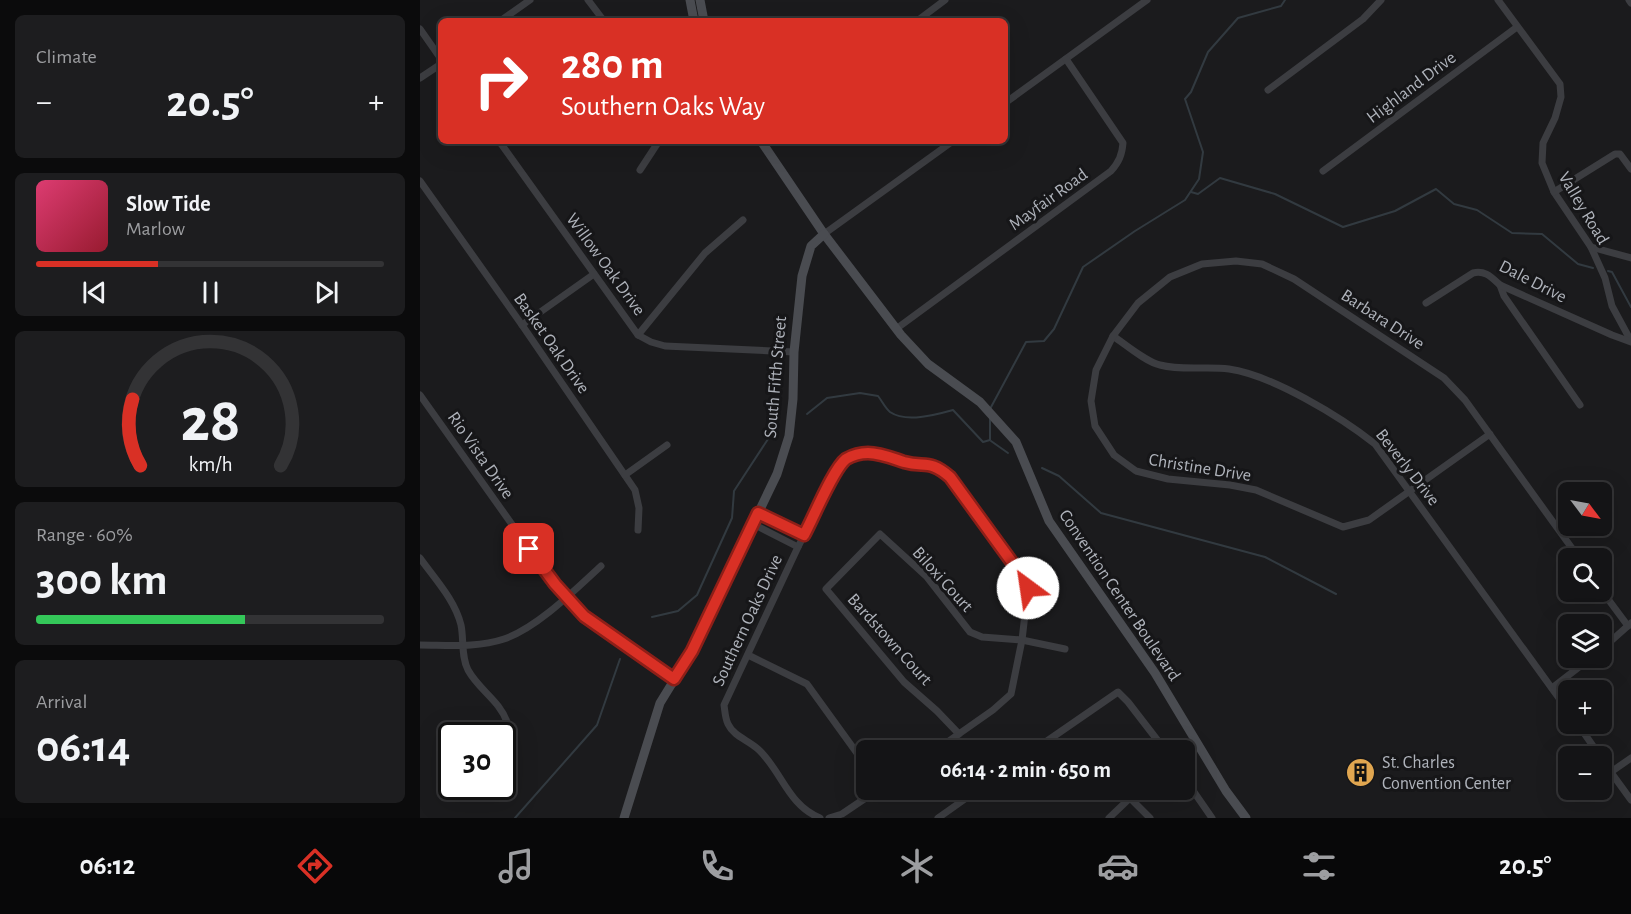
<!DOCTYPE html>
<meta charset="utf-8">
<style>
body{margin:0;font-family:"Alegreya Sans",sans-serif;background:#1d1d1f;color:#f1f3f6;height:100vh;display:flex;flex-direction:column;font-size:22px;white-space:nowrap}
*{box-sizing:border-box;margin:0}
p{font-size:20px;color:#9d9ea1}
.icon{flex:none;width:33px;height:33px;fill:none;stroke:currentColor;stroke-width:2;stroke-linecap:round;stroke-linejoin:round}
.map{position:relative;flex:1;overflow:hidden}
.drawer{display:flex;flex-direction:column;gap:15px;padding:15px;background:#0b0b0c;width:420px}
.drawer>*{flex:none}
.guide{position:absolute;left:18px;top:18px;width:570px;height:126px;border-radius:9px;box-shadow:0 6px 24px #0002,0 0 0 2px #333335;background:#d93025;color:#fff;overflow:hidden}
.needle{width:39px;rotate:122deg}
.fabs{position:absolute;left:1138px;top:482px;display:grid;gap:12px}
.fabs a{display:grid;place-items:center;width:54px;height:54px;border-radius:9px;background:#141416;box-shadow:0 6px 24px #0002,0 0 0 2px #333335;font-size:30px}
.speed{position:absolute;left:18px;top:722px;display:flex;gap:12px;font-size:30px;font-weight:700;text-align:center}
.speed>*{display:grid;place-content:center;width:78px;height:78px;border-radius:50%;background:#141416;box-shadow:0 6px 24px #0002,0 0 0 2px #333335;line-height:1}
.speed .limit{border:3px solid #111;border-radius:9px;background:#fff;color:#111}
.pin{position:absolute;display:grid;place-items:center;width:51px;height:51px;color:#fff;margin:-26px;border-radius:12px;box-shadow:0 3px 9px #0006}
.me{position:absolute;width:66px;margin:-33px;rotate:329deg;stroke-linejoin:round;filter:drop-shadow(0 0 4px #0008)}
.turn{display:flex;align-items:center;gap:21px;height:126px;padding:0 24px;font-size:27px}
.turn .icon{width:78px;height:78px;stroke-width:2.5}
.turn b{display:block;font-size:42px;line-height:51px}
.big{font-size:45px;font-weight:700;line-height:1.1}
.drawer .widget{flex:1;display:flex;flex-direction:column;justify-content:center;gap:9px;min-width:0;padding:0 21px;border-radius:9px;background:#1d1d1f}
.drawer .dial{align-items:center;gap:0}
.dial svg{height:156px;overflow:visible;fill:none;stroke:#333335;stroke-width:7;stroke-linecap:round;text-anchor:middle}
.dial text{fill:#f1f3f6;stroke:none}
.song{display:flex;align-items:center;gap:18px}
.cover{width:72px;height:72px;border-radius:9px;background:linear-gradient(135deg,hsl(340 70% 55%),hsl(350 70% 35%))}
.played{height:6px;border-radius:3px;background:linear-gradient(90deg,#d93025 35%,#333335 35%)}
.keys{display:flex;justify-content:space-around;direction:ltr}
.heat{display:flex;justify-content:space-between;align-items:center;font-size:33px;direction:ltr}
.charge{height:9px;border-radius:4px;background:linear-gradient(90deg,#34c759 60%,#333335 0)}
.trip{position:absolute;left:436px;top:740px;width:339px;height:60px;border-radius:9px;background:#141416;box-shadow:0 6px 24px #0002,0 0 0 2px #333335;font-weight:700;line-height:60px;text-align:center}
.tabs{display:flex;height:96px;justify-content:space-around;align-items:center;background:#080809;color:#9d9ea1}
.tabs .icon{width:42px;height:42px}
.tabs .current{color:#d93025}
.tabs b{font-size:27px;color:#f1f3f6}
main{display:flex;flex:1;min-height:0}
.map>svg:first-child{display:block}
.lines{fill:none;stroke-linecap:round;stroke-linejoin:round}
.stream{stroke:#323a40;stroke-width:2}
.street{stroke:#3c3d41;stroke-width:7}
.secondary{stroke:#4a4c51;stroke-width:9}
.route-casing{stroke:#8d1f18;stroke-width:15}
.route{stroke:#d93025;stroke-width:10}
.labels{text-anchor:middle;stroke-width:6;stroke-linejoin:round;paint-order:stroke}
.street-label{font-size:18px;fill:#afb3bb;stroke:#161618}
.poi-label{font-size:18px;fill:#afb3bb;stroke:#161618;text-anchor:start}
</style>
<main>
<section class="drawer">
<div class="widget"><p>Climate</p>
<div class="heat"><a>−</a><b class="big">20.5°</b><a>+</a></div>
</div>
<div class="widget">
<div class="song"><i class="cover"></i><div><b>Slow Tide</b><p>Marlow</p></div></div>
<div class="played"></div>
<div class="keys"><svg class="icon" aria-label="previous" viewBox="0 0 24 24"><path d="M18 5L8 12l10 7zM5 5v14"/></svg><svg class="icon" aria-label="pause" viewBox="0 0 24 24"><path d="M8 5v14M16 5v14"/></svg><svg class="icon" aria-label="next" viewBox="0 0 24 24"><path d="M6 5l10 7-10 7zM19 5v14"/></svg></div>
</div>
<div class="widget dial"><svg viewBox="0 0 100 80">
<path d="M14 69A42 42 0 1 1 86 69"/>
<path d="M14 69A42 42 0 0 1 10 35" stroke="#d93025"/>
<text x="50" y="56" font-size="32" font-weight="700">28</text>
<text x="50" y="72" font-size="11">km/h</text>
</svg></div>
<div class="widget"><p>Range · 60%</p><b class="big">300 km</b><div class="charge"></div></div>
<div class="widget"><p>Arrival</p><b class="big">06:14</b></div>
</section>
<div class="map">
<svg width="1211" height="818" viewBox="0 0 1211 818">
<rect width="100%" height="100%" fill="#1b1b1d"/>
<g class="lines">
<g class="stream">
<polyline points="771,192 778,194 800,178 855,194 923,227 975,211 1016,189 1034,204 1057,210 1092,233 1122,234 1158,264 1173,268"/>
<polyline points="1188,271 1192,272 1211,307"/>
<polyline points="570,409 606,342 624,341 634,329 663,267 715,231 765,200 779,179 783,152 765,99 771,92 788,52 818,18 861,6 865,0"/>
<path d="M387,414L407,398L440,393L458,396C462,401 465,408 470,412C486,423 515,415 533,410L563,442L570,440V418"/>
<polyline points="571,441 588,453"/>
<polyline points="622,468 639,476 681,513 845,557 916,594"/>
<polyline points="232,617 258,611 277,595 312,518 314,491 350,436"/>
<polyline points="95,818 177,725 200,659"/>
</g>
<g class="street">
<polyline points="168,0 184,21"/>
<polyline points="1078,0 1140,84 1141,97 1135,118 1123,143 1122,163 1134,192 1171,247 1185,278 1192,306 1211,341"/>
<polyline points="1209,0 1211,3"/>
<polyline points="80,21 110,0"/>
<polyline points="497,21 525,0"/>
<polyline points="0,29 21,59"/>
<polyline points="0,78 21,64"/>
<polyline points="848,90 943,19 961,0"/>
<polyline points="585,103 727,0"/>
<polyline points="79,141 218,335 231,342 245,346 374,352"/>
<polyline points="220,170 239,141"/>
<polyline points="903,171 1097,27"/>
<polyline points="0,181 102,325 215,490 219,508 218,530"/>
<polyline points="1134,192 1195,154 1200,154 1211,169"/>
<polyline points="404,234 533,141"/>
<polyline points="1171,247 1211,258"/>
<polyline points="1080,285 1084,296 1160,405"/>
<path d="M1006,303L1053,273C1065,270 1071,277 1080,285L1192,335L1211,342"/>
<polyline points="102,325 174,274"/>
<path d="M476,329L691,171C699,162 702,155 703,143L646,59"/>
<polyline points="218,335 285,253 323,220"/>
<path d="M693,336C705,344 726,362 740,365C763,371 786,366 809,369C852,375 921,417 955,444L1149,712"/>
<polyline points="0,395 123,568 147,598 176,626 254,679"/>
<polyline points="1070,434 949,520 923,527 836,490 810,485 748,479 716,471 694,455 675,426 671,401 676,370 693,336 718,303 750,277 782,264 816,261 842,264 874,279 1024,378 1045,400 1159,558"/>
<polyline points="205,475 247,445"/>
<polyline points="338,513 384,535"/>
<polyline points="333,524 378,547"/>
<path d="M0,558C15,579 35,600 41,625C44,640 41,656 48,670C59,690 80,701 87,722"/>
<polyline points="1182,591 1208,626"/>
<path d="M0,645C28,645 57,648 84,639C117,628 156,589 181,566"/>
<polyline points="1182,649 1211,623"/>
<polyline points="328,655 387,684 447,767"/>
<polyline points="1132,688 1172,657"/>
<polyline points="1157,723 1180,756"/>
<polyline points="539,734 517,711 484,682 406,589 460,534 507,577 550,632 562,637 602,640 645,649"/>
<polyline points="614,750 698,692 708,702 745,750"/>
<polyline points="1182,760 1211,800"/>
<polyline points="1191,772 1211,758"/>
<polyline points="765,779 792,818"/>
<polyline points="711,789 708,791 710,798 730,818"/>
<path d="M400,818C368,805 362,772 339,750C329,740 314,737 308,724C305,718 305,711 304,705L378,547L416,473L425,460L437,454H459L492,464L509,463L519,468L538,487L606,582L608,588L602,640L591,694L573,710L516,750"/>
<polyline points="409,818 422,814 459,789"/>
<polyline points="518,818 559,789"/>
<polyline points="689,818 710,798"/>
</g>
<g class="secondary">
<polyline points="270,0 274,21"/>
<polyline points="280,0 284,21"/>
<polyline points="341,141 404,234 481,335 508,364 560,402 596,442 629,521 735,673 806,791 826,818"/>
<polyline points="204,818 240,703 272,651 357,474 369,436 373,399 374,352 382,276 391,246 404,234"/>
</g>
</g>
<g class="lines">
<defs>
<path id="route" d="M109,549L135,584L164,616L254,679L272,651L338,513L384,535C393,519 413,469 426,459C433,455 441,453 448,453C460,453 472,458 484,462C505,468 509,459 530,477L602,576L608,588"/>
</defs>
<use href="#route" class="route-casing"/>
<use href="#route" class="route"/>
</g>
<defs>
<symbol id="building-disc" viewBox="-11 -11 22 22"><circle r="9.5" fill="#e0a650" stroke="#161618"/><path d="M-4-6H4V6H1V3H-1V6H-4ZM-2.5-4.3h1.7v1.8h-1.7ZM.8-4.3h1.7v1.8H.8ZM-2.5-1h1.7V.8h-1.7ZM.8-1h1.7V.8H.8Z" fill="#111"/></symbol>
</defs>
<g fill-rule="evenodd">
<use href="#building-disc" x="924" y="756" width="33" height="33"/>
</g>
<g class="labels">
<g class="street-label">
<text transform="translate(991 87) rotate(-37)" y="6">Highland Drive</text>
<text transform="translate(628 199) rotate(-36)" y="6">Mayfair Road</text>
<text transform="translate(1164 208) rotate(59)" y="6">Valley Road</text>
<text transform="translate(186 264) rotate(54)" y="6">Willow Oak Drive</text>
<text transform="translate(1113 281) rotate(27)" y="6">Dale Drive</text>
<text transform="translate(963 319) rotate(33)" y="6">Barbara Drive</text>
<text transform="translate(132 343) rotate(55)" y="6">Basket Oak Drive</text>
<text transform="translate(355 377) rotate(-85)" y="6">South Fifth Street</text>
<text transform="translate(61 455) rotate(55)" y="6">Rio Vista Drive</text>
<text transform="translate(780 467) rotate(9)" y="6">Christine Drive</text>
<text transform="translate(988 467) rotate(52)" y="6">Beverly Drive</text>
<text transform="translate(523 579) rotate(48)" y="6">Biloxi Court</text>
<text transform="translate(700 595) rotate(56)" y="6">Convention Center Boulevard</text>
<text transform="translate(327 620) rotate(-65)" y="6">Southern Oaks Drive</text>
<text transform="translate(470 639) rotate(48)" y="6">Bardstown Court</text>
</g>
<g class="poi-label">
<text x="962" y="768">St. Charles<tspan x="962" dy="21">Convention Center</tspan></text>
</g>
</g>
</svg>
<div class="fabs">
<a><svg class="needle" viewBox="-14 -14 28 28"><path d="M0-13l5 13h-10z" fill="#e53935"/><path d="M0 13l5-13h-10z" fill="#9d9ea1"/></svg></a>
<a><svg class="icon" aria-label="search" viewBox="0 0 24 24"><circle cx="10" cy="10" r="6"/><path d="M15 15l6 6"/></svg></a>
<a><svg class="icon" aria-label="layers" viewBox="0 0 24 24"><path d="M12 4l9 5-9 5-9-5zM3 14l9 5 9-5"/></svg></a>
<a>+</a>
<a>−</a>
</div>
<div class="speed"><div class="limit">30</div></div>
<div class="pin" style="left:109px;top:549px;background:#d93025"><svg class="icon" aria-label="arrive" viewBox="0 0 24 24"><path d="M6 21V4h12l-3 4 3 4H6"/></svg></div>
<svg class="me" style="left:608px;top:588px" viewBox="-20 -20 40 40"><circle r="19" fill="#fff"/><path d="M0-13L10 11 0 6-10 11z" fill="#d93025"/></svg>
<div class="trip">06:14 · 2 min · 650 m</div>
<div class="guide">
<div class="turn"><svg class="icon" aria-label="right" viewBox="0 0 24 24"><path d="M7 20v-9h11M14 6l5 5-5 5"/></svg><div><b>280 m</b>Southern Oaks Way</div></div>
</div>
</div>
</main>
<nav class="tabs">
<b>06:12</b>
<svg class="icon current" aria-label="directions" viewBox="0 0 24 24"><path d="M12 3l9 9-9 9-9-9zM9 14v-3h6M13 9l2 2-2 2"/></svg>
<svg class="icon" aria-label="music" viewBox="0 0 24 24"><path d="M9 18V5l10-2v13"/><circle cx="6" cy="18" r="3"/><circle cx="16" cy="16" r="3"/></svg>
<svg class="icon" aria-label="phone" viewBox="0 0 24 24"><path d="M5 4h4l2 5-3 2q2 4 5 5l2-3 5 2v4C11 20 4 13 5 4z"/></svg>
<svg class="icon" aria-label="climate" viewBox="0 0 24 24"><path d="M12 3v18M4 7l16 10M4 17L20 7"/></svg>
<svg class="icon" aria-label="car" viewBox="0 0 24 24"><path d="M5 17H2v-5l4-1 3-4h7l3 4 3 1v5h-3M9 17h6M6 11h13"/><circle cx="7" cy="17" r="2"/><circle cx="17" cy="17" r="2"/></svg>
<svg class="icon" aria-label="filters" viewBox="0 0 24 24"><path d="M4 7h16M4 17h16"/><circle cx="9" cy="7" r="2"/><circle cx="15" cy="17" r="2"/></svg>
<b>20.5°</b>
</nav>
